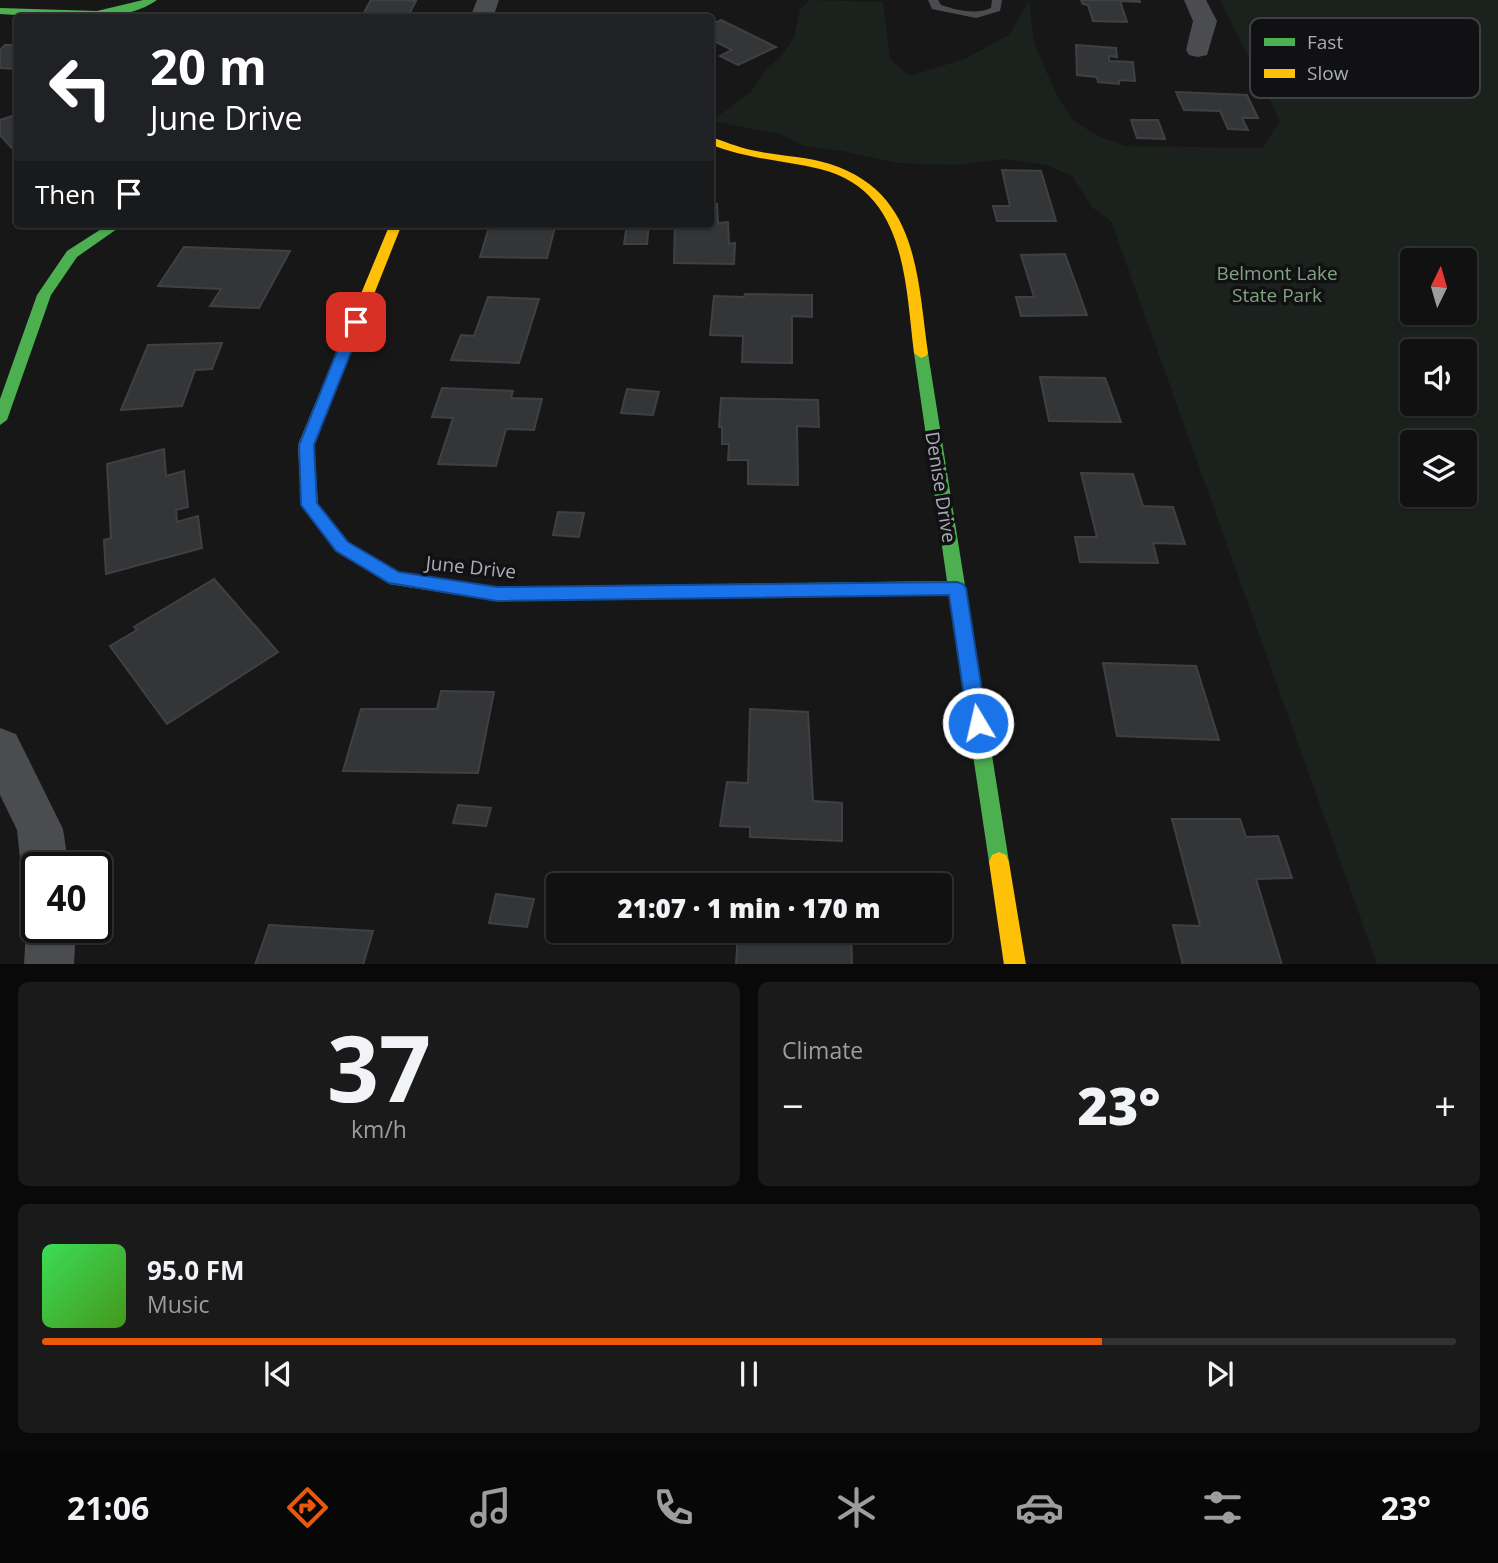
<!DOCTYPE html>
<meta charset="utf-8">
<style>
body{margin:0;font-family:"Open Sans",sans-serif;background:#1a1a1a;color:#f1f3f6;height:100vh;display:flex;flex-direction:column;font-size:26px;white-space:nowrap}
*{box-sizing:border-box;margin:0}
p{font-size:23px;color:#9c9d9f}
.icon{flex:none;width:38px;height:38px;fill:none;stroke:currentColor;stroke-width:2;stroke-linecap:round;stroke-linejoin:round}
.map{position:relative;height:964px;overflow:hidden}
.side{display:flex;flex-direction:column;gap:18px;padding:18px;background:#090909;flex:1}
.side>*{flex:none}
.hud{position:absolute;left:14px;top:14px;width:700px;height:214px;border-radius:7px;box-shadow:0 2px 5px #0004,0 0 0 2px #303131;background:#202124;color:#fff;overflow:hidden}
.needle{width:46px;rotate:5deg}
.fabs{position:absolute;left:1400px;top:248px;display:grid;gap:14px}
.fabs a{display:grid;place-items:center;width:77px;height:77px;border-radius:7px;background:#111;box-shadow:0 2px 5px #0004,0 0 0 2px #303131;font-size:35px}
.speed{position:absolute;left:21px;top:852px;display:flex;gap:14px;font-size:35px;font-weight:700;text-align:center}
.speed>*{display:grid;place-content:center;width:91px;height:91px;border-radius:50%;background:#111;box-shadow:0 2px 5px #0004,0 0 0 2px #303131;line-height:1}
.speed .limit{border:4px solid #111;border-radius:10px;background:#fff;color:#111}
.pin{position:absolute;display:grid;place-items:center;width:60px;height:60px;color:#fff;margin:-30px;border-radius:14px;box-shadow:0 4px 10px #0006}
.me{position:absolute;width:77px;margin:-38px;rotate:351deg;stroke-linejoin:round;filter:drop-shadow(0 0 5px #0008)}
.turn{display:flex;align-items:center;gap:24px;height:147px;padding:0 21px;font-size:32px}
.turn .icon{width:91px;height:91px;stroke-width:2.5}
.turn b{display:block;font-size:49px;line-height:60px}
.then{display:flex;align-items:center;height:66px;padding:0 21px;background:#0003;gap:14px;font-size:26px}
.big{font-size:52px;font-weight:800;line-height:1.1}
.side .tile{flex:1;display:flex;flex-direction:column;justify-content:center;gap:10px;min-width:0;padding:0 24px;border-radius:10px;background:#1a1a1a}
.side .dial{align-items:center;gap:0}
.dial b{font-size:91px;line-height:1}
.song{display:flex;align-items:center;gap:21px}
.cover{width:84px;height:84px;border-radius:10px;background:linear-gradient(135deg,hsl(130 70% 55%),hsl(100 70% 35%))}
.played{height:7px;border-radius:4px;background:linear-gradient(90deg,#ea580c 75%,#303131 75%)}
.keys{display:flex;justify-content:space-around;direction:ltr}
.heat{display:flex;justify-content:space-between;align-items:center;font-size:38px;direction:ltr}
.side .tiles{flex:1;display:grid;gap:18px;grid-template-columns:1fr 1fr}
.tile:last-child{grid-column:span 2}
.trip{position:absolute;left:546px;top:873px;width:406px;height:70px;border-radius:7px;background:#111;box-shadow:0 2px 5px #0004,0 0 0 2px #303131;font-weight:800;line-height:70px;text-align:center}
.dock{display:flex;height:112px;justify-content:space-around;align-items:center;background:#070707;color:#9c9d9f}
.dock .icon{width:49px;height:49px}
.dock .on{color:#ea580c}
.dock b{font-size:32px;color:#f1f3f6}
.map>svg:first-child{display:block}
.green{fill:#1b211c;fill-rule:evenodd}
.building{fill:#343537;stroke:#3f4043;stroke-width:2}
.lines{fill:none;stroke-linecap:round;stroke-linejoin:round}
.lane{fill:#4b4c50;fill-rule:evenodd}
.street{fill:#4b4c50;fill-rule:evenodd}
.fast{fill:#4caf50;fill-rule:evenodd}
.slow{fill:#ffc107;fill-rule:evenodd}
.route{fill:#1a73e8;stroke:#114b97;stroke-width:2}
.labels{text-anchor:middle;stroke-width:7;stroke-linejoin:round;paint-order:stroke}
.park-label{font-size:19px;fill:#7fa381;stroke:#111113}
.street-label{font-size:19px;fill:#a8adb8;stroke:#111113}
.key{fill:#111113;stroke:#3e4045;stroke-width:2}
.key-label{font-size:19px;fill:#a8adb8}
</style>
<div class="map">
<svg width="1498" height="965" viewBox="0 0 1498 965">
<rect width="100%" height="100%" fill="#171717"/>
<path class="green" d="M809,0L883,2L890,59L910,76L967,58L1010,34L1029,0L1034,43L1057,96L1074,121L1098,136L1126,146L1262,148L1280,121L1220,0H1498V964H1377L1111,221L1093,208L1072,176L1046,165L1006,159L955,165L897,163L842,151L803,146L780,134L711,121L751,92L764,72L782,55L794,37L800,10ZM1412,261H1465V313H1412ZM1412,352H1465V404H1412ZM1412,443H1465V495H1412Z"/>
<g class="building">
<polygon points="371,0 403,0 416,1 407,18 361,18"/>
<polygon points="1081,0 1139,0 1140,2 1120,1 1127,22 1093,21 1088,5 1083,4"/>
<polygon points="721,20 776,47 738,65 720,56 732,50 710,39 710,25"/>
<polygon points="5,45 18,45 18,69 0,68 0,50"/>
<polygon points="1076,45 1116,48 1117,57 1109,56 1109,61 1133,62 1135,81 1119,80 1119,84 1098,82 1097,77 1077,75"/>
<polygon points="1176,92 1247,95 1258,118 1242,118 1248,130 1228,129 1220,111 1184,110"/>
<polygon points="18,114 18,155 0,135 0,120"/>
<polygon points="1131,120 1158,120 1165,139 1137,138"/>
<polygon points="1002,170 1041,171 1056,221 997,221 993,206 1010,206"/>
<polygon points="710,204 717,204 718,223 728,222 729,244 735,243 734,264 674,263 675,224 710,224"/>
<polygon points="490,224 575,224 574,228 555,227 547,258 480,257"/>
<polygon points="627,224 649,224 647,244 624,244"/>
<polygon points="184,247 290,251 259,308 210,306 221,289 158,286"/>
<polygon points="1065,254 1087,315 1021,316 1016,297 1034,297 1021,255"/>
<polygon points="745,294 812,295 812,317 792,316 792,363 742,362 743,336 710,335 714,296 744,297"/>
<polygon points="488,297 539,299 519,363 451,360 461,335 474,336"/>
<polygon points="222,343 212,369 195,370 182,406 121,410 148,345"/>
<polygon points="1040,377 1105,378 1121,422 1049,421"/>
<polygon points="442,388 513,391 511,398 542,399 534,430 506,429 496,466 438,464 453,418 432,417"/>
<polygon points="627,389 659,392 653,415 621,413"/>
<polygon points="721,398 818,400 819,427 797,426 798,485 748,484 748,460 728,460 729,444 722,444 722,427 719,427"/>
<polygon points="164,449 166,476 184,471 188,507 176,510 177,522 198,516 202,548 106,574 104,540 111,538 107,464"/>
<polygon points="1081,473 1133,474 1143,506 1173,507 1185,544 1153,543 1158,563 1080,562 1075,537 1097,537"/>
<polygon points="558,512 584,513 579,537 553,535"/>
<polygon points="214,579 278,652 167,724 110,646 137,630 134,627"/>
<polygon points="1103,663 1196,666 1219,740 1117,736"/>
<polygon points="441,691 494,692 478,773 343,771 361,709 437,709"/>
<polygon points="750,709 808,712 813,801 842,803 842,841 750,837 750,827 720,826 727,782 748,783"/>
<polygon points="458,805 491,808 486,826 453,823"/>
<polygon points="1172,819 1240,819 1246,837 1278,836 1292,878 1256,879 1282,965 1183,965 1173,925 1200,926"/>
<polygon points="496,894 534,899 527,927 489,923"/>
<polygon points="269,925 373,931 363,965 255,965"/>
<polygon points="738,931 851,931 852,965 736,965"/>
</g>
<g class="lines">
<path class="lane" d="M928,0H938L941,5C956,10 976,15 991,8L992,0H1002L1000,11L976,18L932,9Z"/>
<g class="street">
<polygon points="477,0 499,0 493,18 470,18"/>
<polygon points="1184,0 1206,0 1217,21 1207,55 1198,57 1189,55 1186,50 1193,21"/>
<polygon points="0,728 16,734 63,829 69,868 37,868 37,888 28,884 21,868 17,830 0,795"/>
<polygon points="37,909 37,928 76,928 74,965 24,965 26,928 33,911"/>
</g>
<g class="fast">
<path d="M143,0H157C120,27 44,16 0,14V8L97,11Z"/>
<polygon points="109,224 124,224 77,257 51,295 7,420 0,425 0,399 37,295 67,251"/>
<polygon points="921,348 928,353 1009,862 1006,869 999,872 992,869 989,862 949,595 497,601 389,584 336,550 302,506 304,502 316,502 348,542 399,573 497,587 947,581 914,353"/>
</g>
<g class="slow">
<path d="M710,137C724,141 737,147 751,150C777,156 805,156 830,164C918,192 917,275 928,353L926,356L921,358L914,353C905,281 906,190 820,169C783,160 746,159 710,144Z"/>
<polygon points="390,224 402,224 314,445 318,506 316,510 304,510 302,506 298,445"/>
<polygon points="999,852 1006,855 1009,862 1026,965 1004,965 989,862 992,855"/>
</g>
</g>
<polygon class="route" points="356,318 363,322 314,445 317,503 348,542 399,572 497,587 957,582 963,584 966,588 987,723 984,729 978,731 971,729 968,723 949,595 497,601 389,583 336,551 301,505 299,445 349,322"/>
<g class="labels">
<g class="park-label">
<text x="1277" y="280">Belmont Lake<tspan x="1277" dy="22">State Park</tspan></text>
</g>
<g class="street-label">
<text transform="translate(941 487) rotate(81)" y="7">Denise Drive</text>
<text transform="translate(471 567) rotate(6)" y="7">June Drive</text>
</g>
</g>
<rect x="1250" y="18" width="230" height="80" rx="10" class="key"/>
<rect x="1264" y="38" width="31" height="8" fill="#4caf50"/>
<rect x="1264" y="69" width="31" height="9" fill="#ffc107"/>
<g class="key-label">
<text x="1307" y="49">Fast</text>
<text x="1307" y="80">Slow</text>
</g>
</svg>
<div class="fabs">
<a><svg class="needle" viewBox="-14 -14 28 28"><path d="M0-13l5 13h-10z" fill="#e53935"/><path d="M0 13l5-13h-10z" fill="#9c9d9f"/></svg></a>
<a><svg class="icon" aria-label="sound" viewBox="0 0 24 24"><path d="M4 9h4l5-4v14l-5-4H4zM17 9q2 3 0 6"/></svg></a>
<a><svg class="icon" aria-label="layers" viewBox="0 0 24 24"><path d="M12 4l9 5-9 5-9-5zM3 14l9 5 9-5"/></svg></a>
</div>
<div class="speed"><div class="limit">40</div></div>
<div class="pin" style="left:356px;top:322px;background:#d93025"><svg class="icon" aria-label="arrive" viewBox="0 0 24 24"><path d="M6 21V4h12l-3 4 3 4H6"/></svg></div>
<svg class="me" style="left:978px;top:723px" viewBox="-20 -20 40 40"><circle r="17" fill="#1a73e8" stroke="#fff" stroke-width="3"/><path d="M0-11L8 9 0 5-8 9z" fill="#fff"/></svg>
<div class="trip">21:07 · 1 min · 170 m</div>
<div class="hud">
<div class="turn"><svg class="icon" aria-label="left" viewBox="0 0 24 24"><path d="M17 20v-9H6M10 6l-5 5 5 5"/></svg><div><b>20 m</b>June Drive</div></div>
<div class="then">Then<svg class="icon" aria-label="arrive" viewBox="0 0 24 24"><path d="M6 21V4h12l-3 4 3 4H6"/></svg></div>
</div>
</div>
<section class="side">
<div class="tiles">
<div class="tile dial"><b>37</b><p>km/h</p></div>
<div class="tile"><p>Climate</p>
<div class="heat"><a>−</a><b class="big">23°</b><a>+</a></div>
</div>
<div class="tile">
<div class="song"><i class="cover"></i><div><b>95.0 FM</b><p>Music</p></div></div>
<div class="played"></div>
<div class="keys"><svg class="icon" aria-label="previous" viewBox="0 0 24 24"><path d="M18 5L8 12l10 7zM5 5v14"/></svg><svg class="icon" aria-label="pause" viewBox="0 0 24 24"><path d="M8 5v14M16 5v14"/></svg><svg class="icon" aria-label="next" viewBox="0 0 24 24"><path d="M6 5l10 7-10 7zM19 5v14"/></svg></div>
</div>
</div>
</section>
<nav class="dock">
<b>21:06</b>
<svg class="icon on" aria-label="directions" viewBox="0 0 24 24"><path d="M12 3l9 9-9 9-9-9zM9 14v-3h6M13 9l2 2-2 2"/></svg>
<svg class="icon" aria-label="music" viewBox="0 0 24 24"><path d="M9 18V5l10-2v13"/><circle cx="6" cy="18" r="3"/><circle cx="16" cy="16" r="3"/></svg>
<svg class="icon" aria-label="phone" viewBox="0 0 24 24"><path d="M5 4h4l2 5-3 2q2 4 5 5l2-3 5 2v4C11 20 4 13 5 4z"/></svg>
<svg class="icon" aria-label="climate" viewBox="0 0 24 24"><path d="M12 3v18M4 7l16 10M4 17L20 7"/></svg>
<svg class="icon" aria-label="car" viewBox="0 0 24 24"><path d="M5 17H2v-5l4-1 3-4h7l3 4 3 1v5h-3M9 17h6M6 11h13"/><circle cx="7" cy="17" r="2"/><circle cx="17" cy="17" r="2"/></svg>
<svg class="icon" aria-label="filters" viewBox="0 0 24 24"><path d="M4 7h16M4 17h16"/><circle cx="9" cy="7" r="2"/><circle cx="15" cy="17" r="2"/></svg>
<b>23°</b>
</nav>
